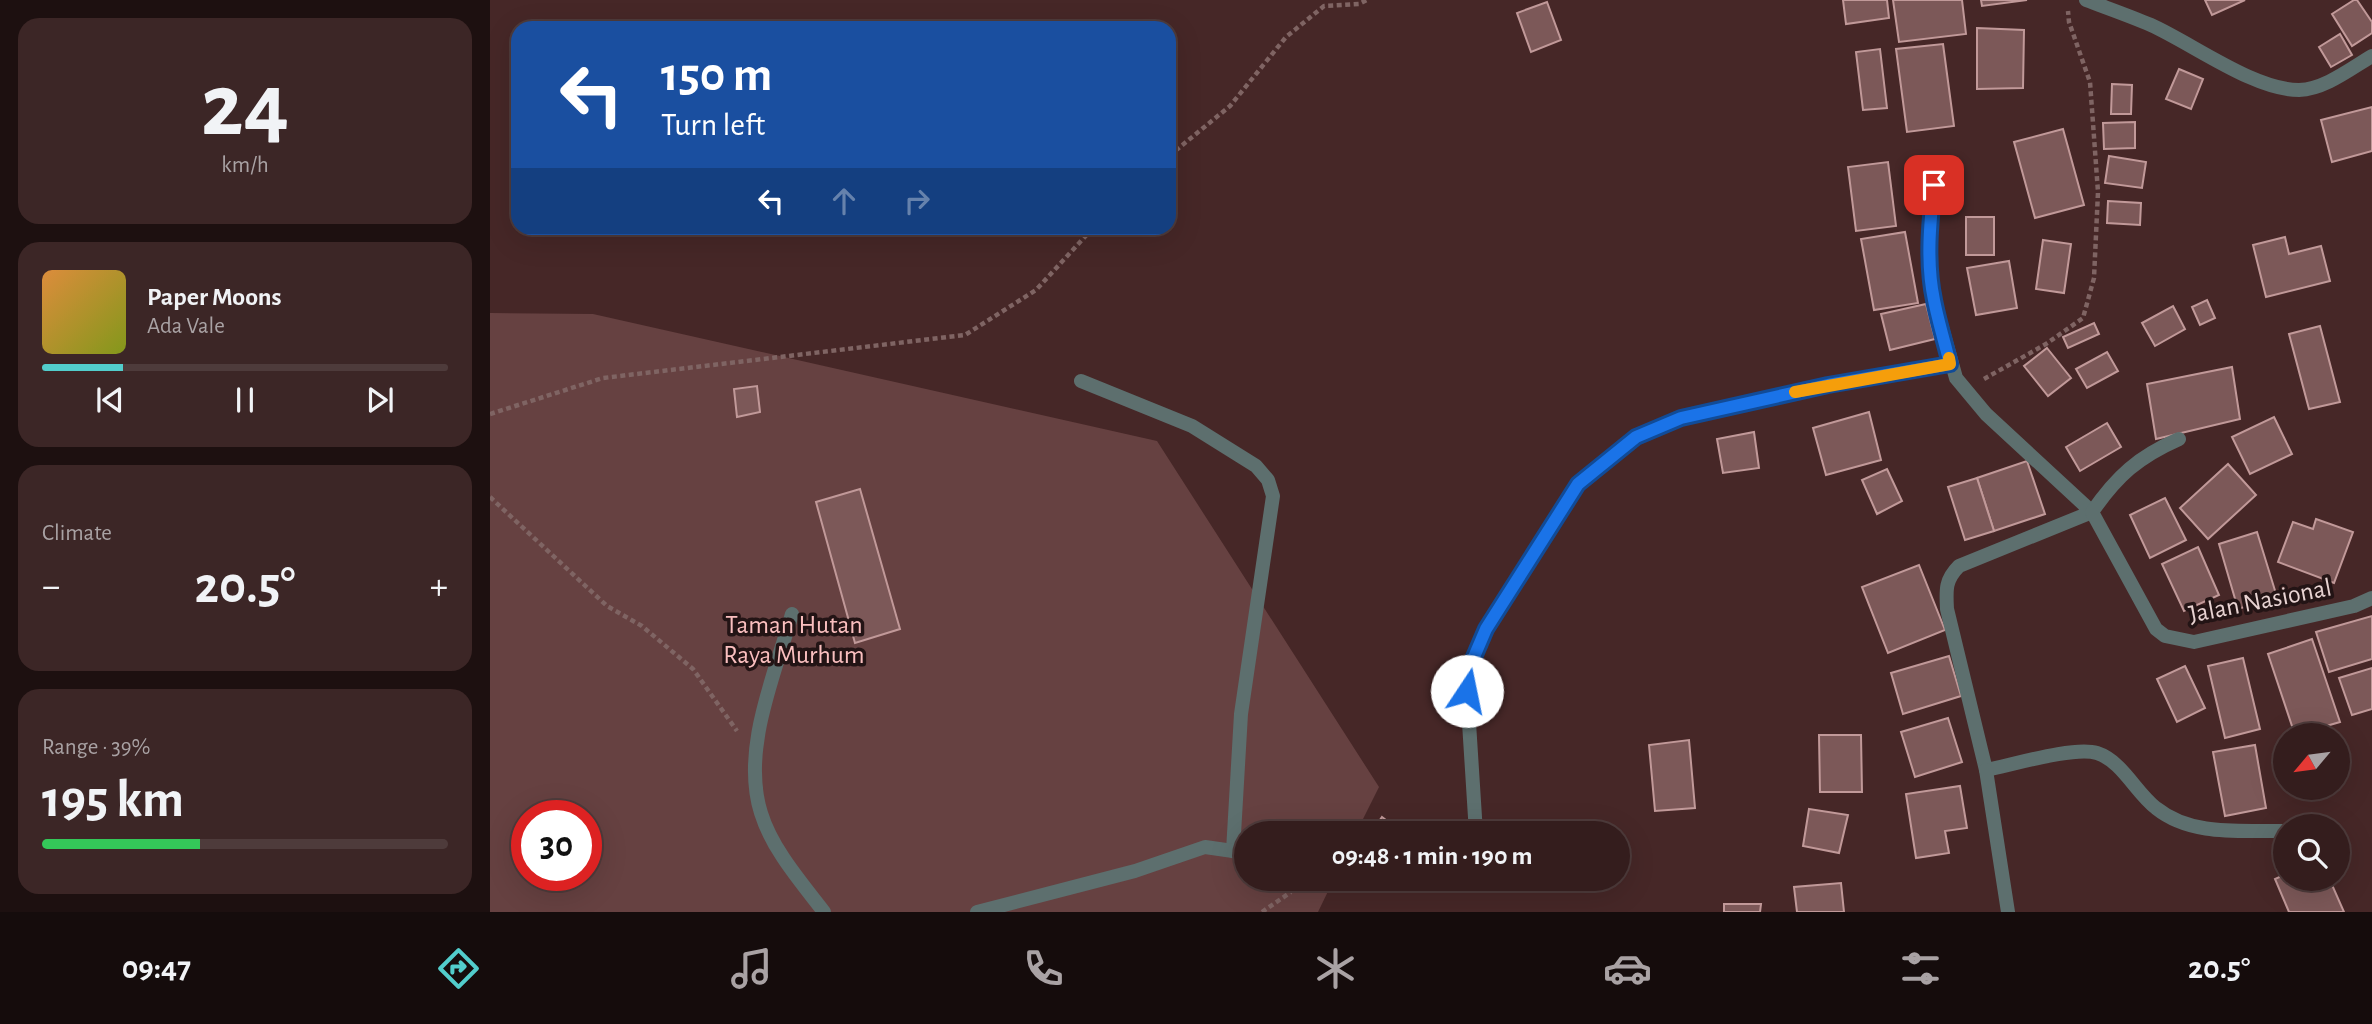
<!DOCTYPE html>
<meta charset="utf-8">
<style>
body{margin:0;font-family:"Alegreya Sans",sans-serif;background:#3c2626;color:#f1f3f6;height:100vh;display:flex;flex-direction:column;font-size:26px;white-space:nowrap}
*{box-sizing:border-box;margin:0}
p{font-size:23px;color:#a9a2a4}
.icon{flex:none;width:38px;height:38px;fill:none;stroke:currentColor;stroke-width:2;stroke-linecap:round;stroke-linejoin:round}
.map{position:relative;flex:1;overflow:hidden}
.drawer{display:flex;flex-direction:column;gap:18px;padding:18px;background:#1d1010;width:490px}
.drawer>*{flex:none}
.hud{position:absolute;left:21px;top:21px;width:665px;height:214px;border-radius:21px;box-shadow:0 7px 28px #0002,0 0 0 2px #4e3b3b;background:#1a4fa0;color:#fff;overflow:hidden}
.needle{width:46px;rotate:241deg}
.fabs{position:absolute;left:1783px;top:723px;display:grid;gap:14px}
.fabs a{display:grid;place-items:center;width:77px;height:77px;border-radius:50%;background:#341d1d;box-shadow:0 7px 28px #0002,0 0 0 2px #4e3b3b;font-size:35px}
.speed{position:absolute;left:21px;top:800px;display:flex;gap:14px;font-size:35px;font-weight:700;text-align:center}
.speed>*{display:grid;place-content:center;width:91px;height:91px;border-radius:50%;background:#341d1d;box-shadow:0 7px 28px #0002,0 0 0 2px #4e3b3b;line-height:1}
.speed .limit{border:10px solid #d22;background:#fff;color:#111}
.pin{position:absolute;display:grid;place-items:center;width:60px;height:60px;color:#fff;margin:-30px;border-radius:14px;box-shadow:0 4px 10px #0006}
.me{position:absolute;width:77px;margin:-38px;rotate:11deg;stroke-linejoin:round;filter:drop-shadow(0 0 5px #0008)}
.turn{display:flex;align-items:center;gap:24px;height:147px;padding:0 35px;font-size:32px}
.turn .icon{width:91px;height:91px;stroke-width:2.5}
.turn b{display:block;font-size:49px;line-height:60px}
.lanes{display:flex;align-items:center;height:66px;padding:0 35px;background:#0003;justify-content:center;gap:35px;direction:ltr}
.lanes .off{opacity:.35}
.big{font-size:52px;font-weight:600;line-height:1.1}
.drawer .card{flex:1;display:flex;flex-direction:column;justify-content:center;gap:10px;min-width:0;padding:0 24px;border-radius:21px;background:#3c2626}
.drawer .dial{align-items:center;gap:0}
.dial b{font-size:91px;line-height:1}
.song{display:flex;align-items:center;gap:21px}
.cover{width:84px;height:84px;border-radius:10px;background:linear-gradient(135deg,hsl(30 70% 55%),hsl(70 70% 35%))}
.played{height:7px;border-radius:4px;background:linear-gradient(90deg,#52cdcc 20%,#4e3b3b 20%)}
.keys{display:flex;justify-content:space-around;direction:ltr}
.heat{display:flex;justify-content:space-between;align-items:center;font-size:38px;direction:ltr}
.charge{height:10px;border-radius:5px;background:linear-gradient(90deg,#34c759 39%,#4e3b3b 0)}
.trip{position:absolute;left:744px;top:821px;width:396px;height:70px;border-radius:35px;background:#341d1d;box-shadow:0 7px 28px #0002,0 0 0 2px #4e3b3b;font-weight:600;line-height:70px;text-align:center}
.tab-bar{display:flex;height:112px;justify-content:space-around;align-items:center;background:#150c0c;color:#a9a2a4}
.tab-bar .icon{width:49px;height:49px}
.tab-bar .active{color:#52cdcc}
.tab-bar b{font-size:32px;color:#f1f3f6}
main{display:flex;flex:1;min-height:0}
.map>svg:first-child{display:block}
.green{fill:#664141;fill-rule:evenodd}
.building{fill:#7c5858;stroke:#c19999;stroke-width:2}
.lines{fill:none;stroke-linecap:round;stroke-linejoin:round}
.path{stroke:#7f6463;stroke-width:4.5;stroke-dasharray:5 3.5;stroke-linecap:butt}
.street{stroke:#5d6f6e;stroke-width:14}
.route-casing{stroke:#114b97;stroke-width:18}
.route{stroke:#1a73e8;stroke-width:12}
.slow{stroke:#f59e0b;stroke-width:12}
.labels{text-anchor:middle;stroke-width:7;stroke-linejoin:round;paint-order:stroke}
.street-label{font-size:26px;fill:#e8d3d2;stroke:#231415}
.park-label{font-size:26px;fill:#fabfbf;stroke:#231415}
</style>
<main>
<section class="drawer">
<div class="card dial"><b>24</b><p>km/h</p></div>
<div class="card">
<div class="song"><i class="cover"></i><div><b>Paper Moons</b><p>Ada Vale</p></div></div>
<div class="played"></div>
<div class="keys"><svg class="icon" aria-label="previous" viewBox="0 0 24 24"><path d="M18 5L8 12l10 7zM5 5v14"/></svg><svg class="icon" aria-label="pause" viewBox="0 0 24 24"><path d="M8 5v14M16 5v14"/></svg><svg class="icon" aria-label="next" viewBox="0 0 24 24"><path d="M6 5l10 7-10 7zM19 5v14"/></svg></div>
</div>
<div class="card"><p>Climate</p>
<div class="heat"><a>−</a><b class="big">20.5°</b><a>+</a></div>
</div>
<div class="card"><p>Range · 39%</p><b class="big">195 km</b><div class="charge"></div></div>
</section>
<div class="map">
<svg width="1882" height="912" viewBox="0 0 1882 912">
<rect width="100%" height="100%" fill="#462727"/>
<path class="green" d="M0,313L103,314L667,441L889,787L866,833H756V878L844,879L828,912H0ZM37,816H96V875H37Z"/>
<g class="building">
<polygon points="1353,0 1397,0 1399,18 1356,24"/>
<polygon points="1403,0 1472,0 1476,34 1409,42"/>
<polygon points="1491,0 1537,0 1492,6"/>
<polygon points="1715,0 1755,0 1722,15"/>
<polygon points="1864,0 1867,0 1882,22 1882,33 1862,46 1842,14"/>
<polygon points="1057,2 1071,40 1041,52 1027,13"/>
<polygon points="1487,28 1534,30 1533,88 1487,89"/>
<polygon points="1850,34 1862,55 1841,67 1829,47"/>
<polygon points="1453,44 1464,126 1417,132 1406,49"/>
<polygon points="1390,49 1397,108 1373,110 1366,52"/>
<polygon points="1689,69 1713,79 1701,109 1676,99"/>
<polygon points="1622,84 1642,85 1641,114 1621,114"/>
<polygon points="1882,107 1882,151 1842,162 1831,120"/>
<polygon points="1645,122 1645,148 1614,149 1613,123"/>
<polygon points="1573,129 1594,205 1545,218 1524,142"/>
<polygon points="1619,156 1656,162 1652,188 1615,183"/>
<polygon points="1398,162 1406,226 1366,231 1358,167"/>
<polygon points="1618,201 1651,203 1650,225 1617,223"/>
<rect x="1476" y="217" width="28" height="38"/>
<polygon points="1415,232 1428,303 1384,310 1371,239"/>
<polygon points="1795,237 1799,254 1831,246 1840,281 1776,297 1763,245"/>
<polygon points="1553,240 1581,244 1574,293 1546,289"/>
<polygon points="1519,261 1527,308 1486,315 1477,268"/>
<polygon points="1717,300 1725,318 1710,325 1702,307"/>
<polygon points="1436,304 1445,339 1400,350 1391,314"/>
<polygon points="1683,306 1695,329 1665,346 1652,323"/>
<polygon points="1604,323 1609,334 1578,348 1573,337"/>
<polygon points="1830,326 1850,402 1819,409 1799,334"/>
<polygon points="1557,348 1581,378 1558,396 1534,366"/>
<polygon points="1617,352 1628,371 1597,388 1586,369"/>
<polygon points="1742,367 1750,419 1666,439 1657,384"/>
<polygon points="267,386 270,412 247,417 244,389"/>
<polygon points="1379,412 1391,460 1336,475 1323,428"/>
<polygon points="1784,417 1802,454 1760,474 1742,437"/>
<polygon points="1617,423 1631,447 1590,471 1576,447"/>
<polygon points="1264,432 1269,468 1233,473 1227,439"/>
<polygon points="1537,461 1555,514 1504,531 1487,478"/>
<polygon points="1738,464 1766,495 1718,539 1690,508"/>
<polygon points="1397,469 1412,501 1387,514 1372,480"/>
<polygon points="1487,478 1504,531 1475,540 1458,487"/>
<polygon points="370,489 410,629 365,643 326,502"/>
<polygon points="1675,498 1696,540 1660,558 1640,515"/>
<polygon points="1826,519 1863,532 1844,583 1788,562 1803,522 1823,529"/>
<polygon points="1767,532 1787,597 1748,609 1729,544"/>
<polygon points="1708,547 1729,595 1694,611 1672,564"/>
<polygon points="1429,565 1455,630 1398,653 1372,587"/>
<polygon points="1882,616 1882,659 1839,672 1826,632"/>
<polygon points="1822,639 1850,722 1805,735 1778,654"/>
<polygon points="1459,656 1471,696 1413,714 1401,673"/>
<polygon points="1753,658 1770,729 1735,738 1718,666"/>
<polygon points="1695,666 1715,708 1687,722 1667,679"/>
<polygon points="1882,668 1882,709 1862,715 1849,678"/>
<polygon points="1458,718 1472,762 1425,777 1411,732"/>
<polygon points="1329,735 1371,735 1372,792 1330,792"/>
<polygon points="1199,740 1205,808 1165,811 1159,745"/>
<polygon points="1765,745 1776,808 1735,816 1723,752"/>
<polygon points="1470,786 1477,828 1455,831 1459,853 1426,858 1416,794"/>
<polygon points="1319,809 1358,815 1349,853 1313,846"/>
<polygon points="892,817 912,832 911,833 881,833"/>
<polygon points="1796,874 1796,878 1839,878 1854,912 1799,912 1785,879"/>
<polygon points="1351,883 1354,912 1307,912 1304,887"/>
<polygon points="1234,904 1271,904 1270,912 1234,912"/>
</g>
<g class="lines">
<g class="path">
<polyline points="679,156 740,106 796,37 834,6 869,4 877,0"/>
<polyline points="1494,379 1556,344 1593,318 1604,278 1608,192 1600,82 1579,22 1578,11"/>
<polyline points="0,414 113,378 475,335 546,290 603,228"/>
<polyline points="0,497 117,606 152,626 203,669 247,731"/>
<polyline points="772,912 801,892"/>
</g>
<g class="street">
<path d="M1596,0C1617,8 1640,16 1661,25C1703,44 1764,90 1809,90C1835,89 1860,69 1882,56"/>
<path d="M1445,168L1439,234L1440,267L1444,299L1466,378L1496,414L1602,512L1469,566C1455,580 1456,590 1457,609L1496,770C1522,765 1584,746 1607,753C1632,761 1646,793 1666,808C1702,837 1752,830 1796,831"/>
<polyline points="591,381 702,426 766,466 778,480 783,496 751,714 743,851"/>
<path d="M1689,439C1648,457 1627,476 1602,512L1666,629L1675,636L1704,642L1864,606L1882,598"/>
<path d="M302,614C285,674 251,750 271,813C282,849 311,882 334,912"/>
<polyline points="1496,770 1518,912"/>
<polyline points="986,833 977,691 981,664 996,629 1088,484 1146,437 1191,418 1338,385 1460,364"/>
<polyline points="817,878 849,884 926,878"/>
<polyline points="487,912 645,871 715,847 743,851 756,856"/>
</g>
</g>
<g class="lines">
<defs>
<path id="route" d="M977,691L981,664L996,629L1088,484L1146,437L1191,418L1338,385L1460,364C1455,343 1448,321 1444,300C1436,262 1440,223 1444,185"/>
</defs>
<use href="#route" class="route-casing"/>
<use href="#route" class="route"/>
<polyline class="slow" points="1305,392 1460,364 1459,358"/>
</g>
<g class="labels">
<g class="street-label">
<text transform="translate(1770 600) rotate(-11)" y="9">Jalan Nasional</text>
</g>
<g class="park-label">
<text x="304" y="633">Taman Hutan<tspan x="304" dy="30">Raya Murhum</tspan></text>
</g>
</g>
</svg>
<div class="fabs">
<a><svg class="needle" viewBox="-14 -14 28 28"><path d="M0-13l5 13h-10z" fill="#e53935"/><path d="M0 13l5-13h-10z" fill="#a9a2a4"/></svg></a>
<a><svg class="icon" aria-label="search" viewBox="0 0 24 24"><circle cx="10" cy="10" r="6"/><path d="M15 15l6 6"/></svg></a>
</div>
<div class="speed"><div class="limit">30</div></div>
<div class="pin" style="left:1444px;top:185px;background:#d93025"><svg class="icon" aria-label="arrive" viewBox="0 0 24 24"><path d="M6 21V4h12l-3 4 3 4H6"/></svg></div>
<svg class="me" style="left:977px;top:691px" viewBox="-20 -20 40 40"><circle r="19" fill="#fff"/><path d="M0-13L10 11 0 6-10 11z" fill="#1a73e8"/></svg>
<div class="trip">09:48 · 1 min · 190 m</div>
<div class="hud">
<div class="turn"><svg class="icon" aria-label="left" viewBox="0 0 24 24"><path d="M17 20v-9H6M10 6l-5 5 5 5"/></svg><div><b>150 m</b>Turn left</div></div>
<div class="lanes"><svg class="icon" aria-label="left" viewBox="0 0 24 24"><path d="M17 20v-9H6M10 6l-5 5 5 5"/></svg><svg class="icon off" aria-label="ahead" viewBox="0 0 24 24"><path d="M12 20V5M6 11l6-6 6 6"/></svg><svg class="icon off" aria-label="right" viewBox="0 0 24 24"><path d="M7 20v-9h11M14 6l5 5-5 5"/></svg></div>
</div>
</div>
</main>
<nav class="tab-bar">
<b>09:47</b>
<svg class="icon active" aria-label="directions" viewBox="0 0 24 24"><path d="M12 3l9 9-9 9-9-9zM9 14v-3h6M13 9l2 2-2 2"/></svg>
<svg class="icon" aria-label="music" viewBox="0 0 24 24"><path d="M9 18V5l10-2v13"/><circle cx="6" cy="18" r="3"/><circle cx="16" cy="16" r="3"/></svg>
<svg class="icon" aria-label="phone" viewBox="0 0 24 24"><path d="M5 4h4l2 5-3 2q2 4 5 5l2-3 5 2v4C11 20 4 13 5 4z"/></svg>
<svg class="icon" aria-label="climate" viewBox="0 0 24 24"><path d="M12 3v18M4 7l16 10M4 17L20 7"/></svg>
<svg class="icon" aria-label="car" viewBox="0 0 24 24"><path d="M5 17H2v-5l4-1 3-4h7l3 4 3 1v5h-3M9 17h6M6 11h13"/><circle cx="7" cy="17" r="2"/><circle cx="17" cy="17" r="2"/></svg>
<svg class="icon" aria-label="filters" viewBox="0 0 24 24"><path d="M4 7h16M4 17h16"/><circle cx="9" cy="7" r="2"/><circle cx="15" cy="17" r="2"/></svg>
<b>20.5°</b>
</nav>
